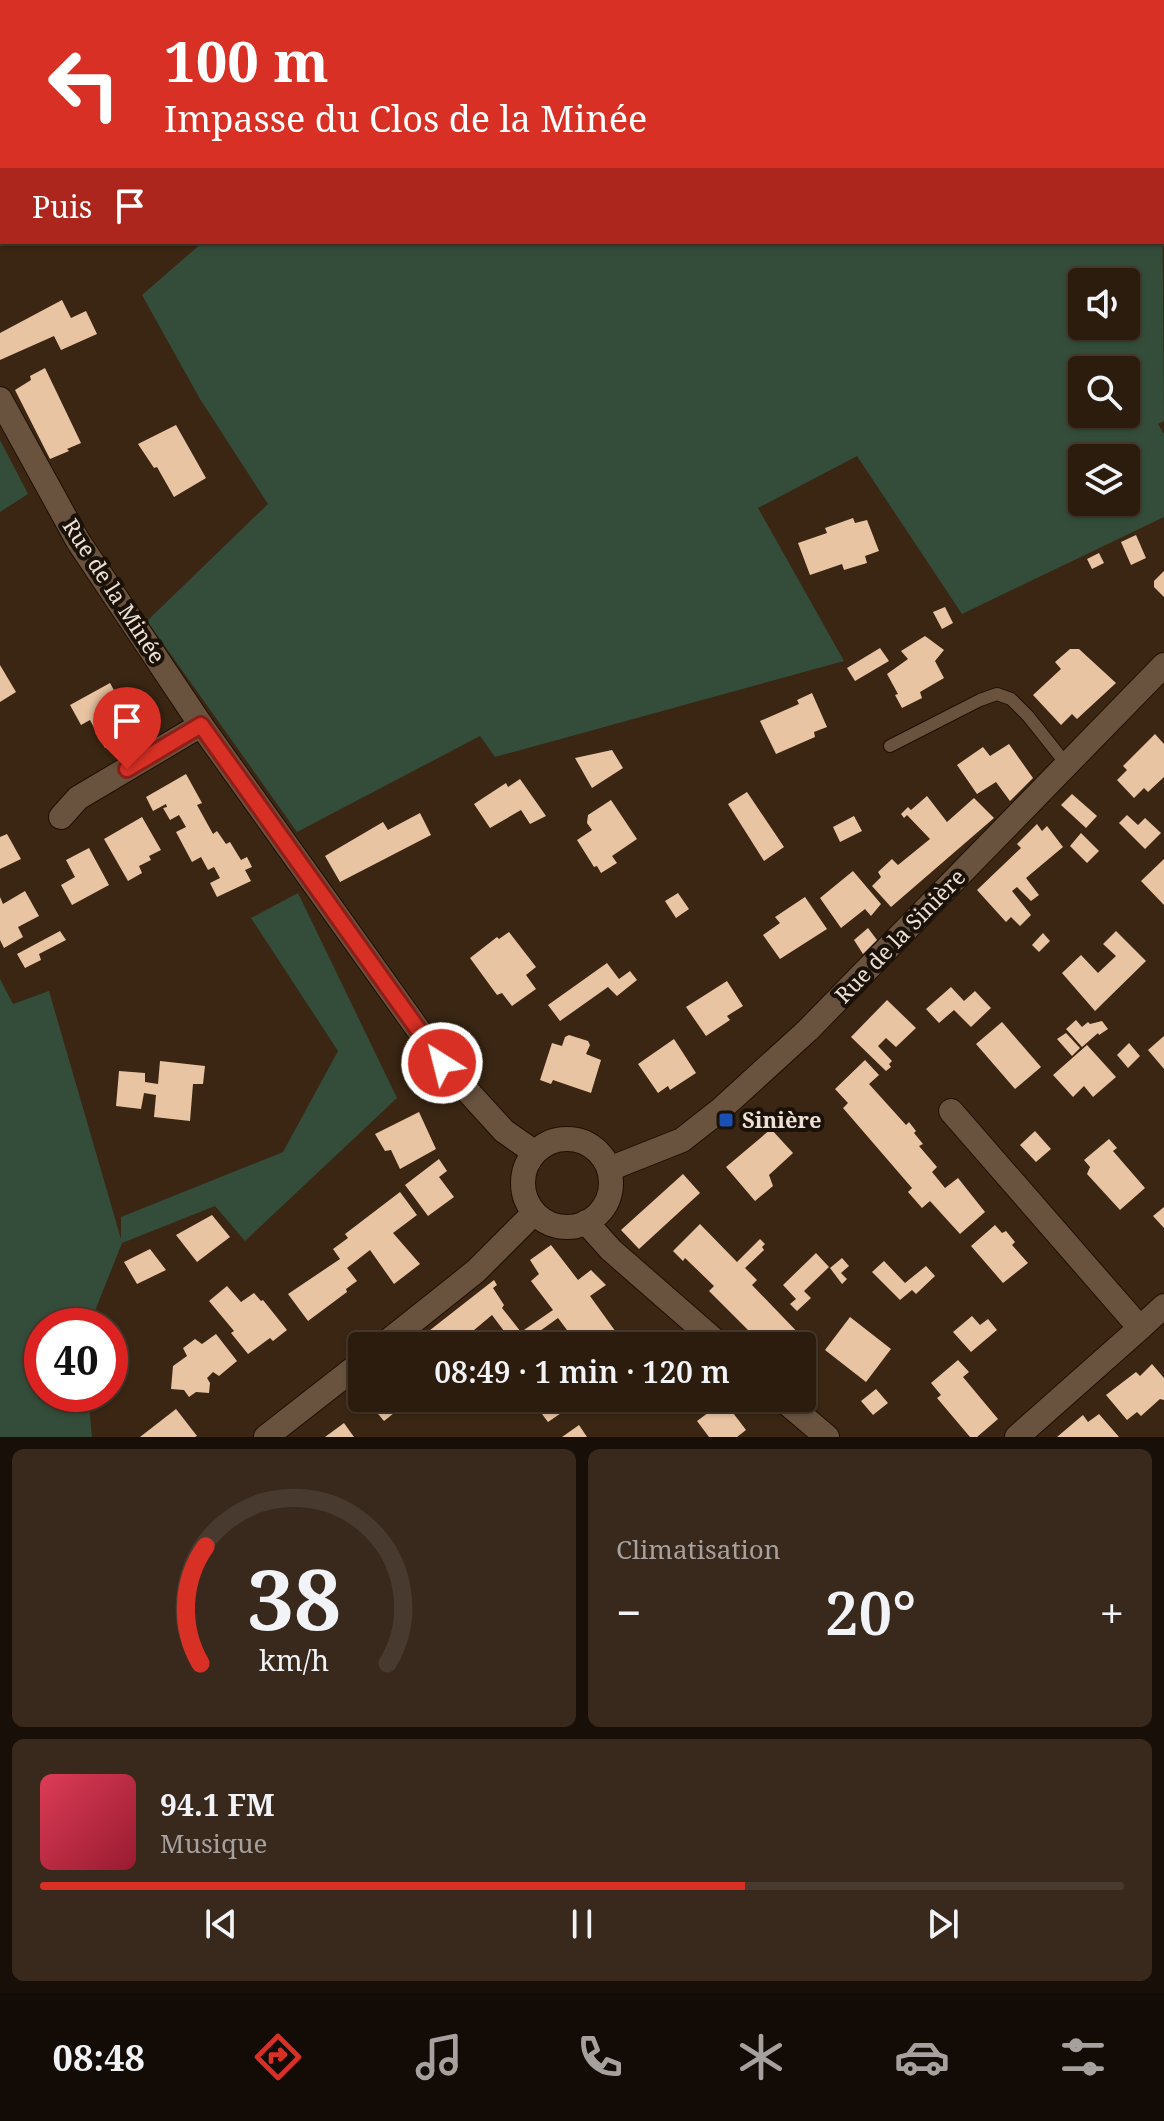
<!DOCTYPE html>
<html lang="fr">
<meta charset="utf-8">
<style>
body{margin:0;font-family:"Noto Serif",serif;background:#38291c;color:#f1f3f6;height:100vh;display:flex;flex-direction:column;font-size:30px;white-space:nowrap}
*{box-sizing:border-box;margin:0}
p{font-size:26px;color:#a6a19e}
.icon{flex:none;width:44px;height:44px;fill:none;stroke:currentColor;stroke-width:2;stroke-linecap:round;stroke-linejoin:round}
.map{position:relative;height:1437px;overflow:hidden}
.panel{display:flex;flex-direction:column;gap:12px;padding:12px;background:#180f08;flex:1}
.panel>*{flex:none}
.top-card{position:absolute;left:0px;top:0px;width:1164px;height:244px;box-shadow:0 2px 6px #0004,0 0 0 2px #483a2e;background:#d93025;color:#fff;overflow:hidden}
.buttons{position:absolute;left:1068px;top:268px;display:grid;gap:16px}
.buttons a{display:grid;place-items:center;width:72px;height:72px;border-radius:8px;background:#2c1c0e;box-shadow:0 2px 6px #0004,0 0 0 2px #483a2e;font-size:40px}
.speed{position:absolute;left:24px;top:1308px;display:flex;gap:16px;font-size:40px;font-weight:700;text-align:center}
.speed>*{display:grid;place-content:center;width:104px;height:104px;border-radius:50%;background:#2c1c0e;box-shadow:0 2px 6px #0004,0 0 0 2px #483a2e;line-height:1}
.speed .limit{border:12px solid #d22;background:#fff;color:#111}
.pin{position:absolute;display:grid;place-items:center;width:68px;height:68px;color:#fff;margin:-82px -34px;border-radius:50% 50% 50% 0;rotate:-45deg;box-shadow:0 0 8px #0007}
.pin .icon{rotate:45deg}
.me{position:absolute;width:88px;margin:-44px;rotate:324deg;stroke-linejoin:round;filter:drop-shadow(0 0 6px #0008)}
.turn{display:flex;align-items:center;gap:28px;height:168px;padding:0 32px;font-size:36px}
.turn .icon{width:104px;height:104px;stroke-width:2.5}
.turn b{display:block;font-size:56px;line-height:68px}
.then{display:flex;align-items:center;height:76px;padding:0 32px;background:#0003;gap:16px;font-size:30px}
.big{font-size:60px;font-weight:600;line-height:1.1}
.panel .card{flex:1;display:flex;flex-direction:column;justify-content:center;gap:12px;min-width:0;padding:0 28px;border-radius:12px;background:#38291c}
.panel .dial{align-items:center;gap:0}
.dial svg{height:208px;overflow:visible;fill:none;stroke:#483a2e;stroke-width:7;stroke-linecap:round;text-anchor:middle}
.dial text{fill:#f1f3f6;stroke:none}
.song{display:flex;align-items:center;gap:24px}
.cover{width:96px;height:96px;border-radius:12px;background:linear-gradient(135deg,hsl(350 70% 55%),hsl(350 70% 35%))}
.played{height:8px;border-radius:4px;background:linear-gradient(90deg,#d93025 65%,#483a2e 65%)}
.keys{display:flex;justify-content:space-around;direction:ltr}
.heat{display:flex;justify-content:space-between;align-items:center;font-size:44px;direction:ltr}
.panel .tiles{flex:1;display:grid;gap:12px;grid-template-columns:1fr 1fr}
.card:last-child{grid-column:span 2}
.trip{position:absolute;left:348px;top:1332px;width:468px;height:80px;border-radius:8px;background:#2c1c0e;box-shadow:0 2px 6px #0004,0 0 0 2px #483a2e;font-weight:600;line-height:80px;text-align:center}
.tabs{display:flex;height:128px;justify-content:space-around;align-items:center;background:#120b06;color:#a6a19e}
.tabs .icon{width:56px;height:56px}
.tabs .on{color:#d93025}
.tabs b{font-size:36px;color:#f1f3f6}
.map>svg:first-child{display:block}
.green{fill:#344d3a;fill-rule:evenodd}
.building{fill:#e9c4a2}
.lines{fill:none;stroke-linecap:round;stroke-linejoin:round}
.service-casing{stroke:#200f00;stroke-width:14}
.minor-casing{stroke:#200f00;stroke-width:26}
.tertiary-casing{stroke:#200f00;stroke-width:26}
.service{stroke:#69533f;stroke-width:12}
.minor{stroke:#69533f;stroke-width:24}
.tertiary{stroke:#69533f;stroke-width:24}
.route-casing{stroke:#8d1f18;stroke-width:20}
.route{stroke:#d93025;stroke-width:14}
.transit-dot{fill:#1a4fb4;stroke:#1a1109;stroke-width:3}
.labels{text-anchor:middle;stroke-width:8;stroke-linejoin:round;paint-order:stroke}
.street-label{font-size:22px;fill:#eee0d5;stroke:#1a1109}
.poi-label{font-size:22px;font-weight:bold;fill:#eee0d5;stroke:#1a1109;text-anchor:start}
</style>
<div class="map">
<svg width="1164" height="1437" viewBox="0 0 1164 1437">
<rect width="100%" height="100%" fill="#3a2613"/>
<g class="green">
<polygon points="209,0 1164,0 1164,115 1162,116 1162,2 207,2"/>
<path d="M1162,171L1164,421L1158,424L1164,434V517L962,614L857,456L758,508L844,661L495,757L480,736L297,832L147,621L268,504L200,399L142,295L203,242H1162ZM1126,282V326H1082V282ZM1126,370V414H1082V370ZM1126,458V502H1082V458Z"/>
<polygon points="0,440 28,494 0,512"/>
<polygon points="298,893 397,1098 245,1241 215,1206 122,1243 89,1326 42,1326 42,1394 88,1394 92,1437 0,1437 0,979 13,1004 49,991 121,1239 121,1217 283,1152 338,1051 251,918"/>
</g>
<g class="building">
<polygon points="62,300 71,318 86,311 97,334 61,350 54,336 0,360 0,333"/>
<polygon points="45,368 81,443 67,449 69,451 50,459 15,390 31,380 30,376"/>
<polygon points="176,425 206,478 174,497 157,467 154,468 138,444"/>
<polygon points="853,518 855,523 867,520 879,551 865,556 867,563 844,570 842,564 810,575 798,543 827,533 825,528"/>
<polygon points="1136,535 1146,558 1131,565 1121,542"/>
<polygon points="1099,553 1104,563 1092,569 1087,559"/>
<polygon points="1164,571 1164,597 1154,587 1154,581"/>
<polygon points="945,607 953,623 942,629 933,612"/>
<polygon points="925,636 944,650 935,661 944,678 920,692 922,698 902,708 895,695 898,694 887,674 908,659 901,651"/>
<polygon points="880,648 889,661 855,681 847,668"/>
<polygon points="1070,649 1079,649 1116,683 1077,719 1072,714 1061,725 1033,695 1061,669 1055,662"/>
<polygon points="0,665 16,692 0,702"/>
<polygon points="110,683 125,710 130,707 143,728 105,748 90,720 81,725 70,705"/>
<polygon points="812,693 827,727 814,732 815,737 776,754 760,721 799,704 797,700"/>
<polygon points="1155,734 1164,744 1164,777 1148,792 1144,788 1134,798 1117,780 1127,770 1123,766"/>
<polygon points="1009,744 1033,778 1010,801 996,782 977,794 957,765 983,747 990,756"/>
<polygon points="612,750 623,768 592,788 575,758"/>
<polygon points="186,774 202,803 197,805 213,834 217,831 226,844 230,842 241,860 247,857 252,867 245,870 251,881 217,897 210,883 220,878 214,867 208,870 201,857 192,862 176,832 186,827 179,815 170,820 163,808 167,807 166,804 153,811 146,797"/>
<polygon points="520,779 546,816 530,824 521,810 490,828 474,804 506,783 508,787"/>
<polygon points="747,792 784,847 764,861 728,804"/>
<polygon points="1072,794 1097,816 1086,828 1061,805"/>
<polygon points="927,796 947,822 974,798 994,818 891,907 872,886 881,877 878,872 892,859 898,865 930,839 907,815 904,818 901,814 908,807 911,810"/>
<polygon points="611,800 637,839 612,856 617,863 601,873 597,866 594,867 577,840 592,830 587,823 588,815"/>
<polygon points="420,813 431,835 340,882 325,856 383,822 388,830"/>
<polygon points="1127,815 1138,825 1145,818 1161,833 1145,849 1119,823"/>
<polygon points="854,816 862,831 840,842 833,827"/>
<polygon points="142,817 161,850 149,856 151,860 139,866 142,873 128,881 104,839"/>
<polygon points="1037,824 1042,831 1047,826 1063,847 1026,878 1039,895 1031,901 1017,887 1012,891 1031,915 1020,926 1011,917 1006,922 977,890 1021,848 1017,844"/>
<polygon points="1081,833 1099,851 1087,863 1070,846"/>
<polygon points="7,834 21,859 0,869 0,837"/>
<polygon points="89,848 109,885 72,905 61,885 75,877 66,860"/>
<polygon points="1164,859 1164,905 1141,881"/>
<polygon points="853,871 881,904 871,916 865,909 841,928 820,898"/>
<polygon points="25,891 39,916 18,927 23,937 4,948 0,940 0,897 3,904"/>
<polygon points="678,893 689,909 676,918 665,901"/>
<polygon points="805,897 827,929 780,959 763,935 780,923 775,917"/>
<polygon points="868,928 877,940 863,954 854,940"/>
<polygon points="60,931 66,940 39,954 41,960 25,968 17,954"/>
<polygon points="1116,931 1146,961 1095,1011 1062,973 1081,955 1098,973 1116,956 1103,944"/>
<polygon points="509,932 536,967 526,975 536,989 512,1006 502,993 497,995 470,958 497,937 499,939"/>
<polygon points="1043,933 1050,941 1039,952 1032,945"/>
<polygon points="607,963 619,979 630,971 637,980 617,996 608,987 560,1021 548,1005"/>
<polygon points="727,981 743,1006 727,1016 730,1020 706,1036 686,1007"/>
<polygon points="951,987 964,1001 975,991 991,1008 971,1027 954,1010 939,1023 926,1009"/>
<polygon points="887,1000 916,1028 896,1047 886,1038 878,1046 892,1061 889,1064 891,1067 886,1071 851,1037"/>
<polygon points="1076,1020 1082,1027 1088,1022 1090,1024 1102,1021 1108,1029 1099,1035 1098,1033 1082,1047 1066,1029"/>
<polygon points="1002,1022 1041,1067 1015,1089 976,1044"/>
<polygon points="1066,1033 1080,1048 1072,1056 1057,1039"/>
<polygon points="569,1035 588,1041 590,1045 586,1054 601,1060 591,1093 553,1080 551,1084 540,1080 552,1043 562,1046 565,1037"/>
<polygon points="1164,1036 1164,1069 1148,1050"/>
<polygon points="674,1039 696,1073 670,1090 668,1086 658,1093 638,1064"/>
<polygon points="1129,1043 1140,1056 1128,1068 1117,1055"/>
<polygon points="1087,1045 1116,1077 1093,1097 1084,1086 1073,1097 1053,1075"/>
<polygon points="865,1060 879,1075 869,1084 906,1125 909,1122 916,1131 914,1133 923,1144 919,1146 937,1167 932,1172 945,1188 958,1178 985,1212 960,1234 930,1201 922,1208 908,1192 912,1188 843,1108 848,1103 835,1089"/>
<polygon points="160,1061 205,1066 203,1084 193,1084 190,1121 154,1117 156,1095 144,1093 141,1109 116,1106 119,1071 145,1073 145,1082 158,1084"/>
<polygon points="419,1112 436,1149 400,1169 391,1150 385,1151 375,1134"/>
<polygon points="771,1129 793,1153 769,1175 773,1186 755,1201 726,1167"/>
<polygon points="1035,1131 1051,1149 1036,1162 1020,1145"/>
<polygon points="1109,1139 1117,1148 1113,1151 1145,1188 1120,1210 1087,1174 1090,1167 1084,1160"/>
<polygon points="439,1159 447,1171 439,1177 454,1197 428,1216 405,1185"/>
<polygon points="683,1174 700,1193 639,1249 621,1230"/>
<polygon points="400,1192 417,1215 393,1233 420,1264 394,1284 370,1250 347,1268 357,1281 346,1289 347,1292 308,1321 288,1294 340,1259 333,1249 348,1238 345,1234"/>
<polygon points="1164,1207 1164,1228 1153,1216"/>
<polygon points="212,1215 230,1237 197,1262 176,1235"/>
<polygon points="700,1224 737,1262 760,1239 765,1244 762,1247 764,1250 745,1268 757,1280 752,1285 806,1341 800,1346 764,1346 709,1291 714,1286 685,1258 683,1261 673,1251"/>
<polygon points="995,1225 1002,1233 1006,1231 1015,1242 1012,1245 1028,1263 1003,1283 971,1246"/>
<polygon points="551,1245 578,1280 591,1270 606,1285 590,1296 626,1346 579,1346 558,1318 519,1346 498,1346 496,1343 507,1335 492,1315 455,1346 434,1346 425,1334 494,1280 497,1285 493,1288 504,1305 502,1308 521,1332 553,1310 531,1281 539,1274 530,1260"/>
<polygon points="150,1249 166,1270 137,1284 124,1262"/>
<polygon points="816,1253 829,1267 804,1291 811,1298 797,1311 790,1304 796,1299 783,1285"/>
<polygon points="842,1258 849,1266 841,1273 847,1279 842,1284 830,1268"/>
<polygon points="884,1261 905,1283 926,1266 935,1276 916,1294 912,1290 900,1300 872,1272"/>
<polygon points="227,1286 241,1302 254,1293 261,1301 263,1300 287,1330 273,1341 270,1338 248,1354 231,1333 234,1331 209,1301"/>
<polygon points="972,1316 980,1325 988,1319 997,1330 971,1352 953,1332"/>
<polygon points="850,1317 891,1349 866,1382 825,1350"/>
<polygon points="216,1334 237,1361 219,1376 213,1372 207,1378 210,1383 209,1393 196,1392 189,1397 184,1390 171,1389 173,1366 187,1356 183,1348 195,1339 202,1344"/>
<polygon points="958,1360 969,1372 963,1377 998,1419 977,1437 970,1437 937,1398 941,1395 931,1383"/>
<polygon points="1152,1364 1164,1378 1164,1400 1160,1399 1141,1416 1137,1412 1127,1420 1106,1395 1136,1372 1140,1376"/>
<polygon points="876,1389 888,1403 873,1415 861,1401"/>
<polygon points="373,1398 413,1398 384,1421 368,1402"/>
<polygon points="539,1398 572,1398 576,1403 548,1422 533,1402"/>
<polygon points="724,1401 746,1430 737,1437 709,1437 697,1421"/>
<polygon points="176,1409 197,1436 195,1437 140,1437"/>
<polygon points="1099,1414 1119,1437 1057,1437 1083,1415 1088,1422"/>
<polygon points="344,1423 354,1437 325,1437"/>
<polygon points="579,1425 587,1437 562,1437"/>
</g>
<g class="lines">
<defs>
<polyline id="service" points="890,746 980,700 997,694 1011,699 1028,716 1067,765"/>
<g id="minor">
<polyline points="89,0 101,2"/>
<polyline points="305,2 314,0"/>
<polyline points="61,817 78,798 201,725"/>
<polyline points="951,1111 1140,1328 1017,1437"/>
<polyline points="1140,1328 1164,1306"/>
</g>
<g id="tertiary">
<polyline points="0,399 78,541 201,725 442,1063 504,1131 534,1152"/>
<circle cx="567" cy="1183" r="44"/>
<polyline points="609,1169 682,1140 719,1111 808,1030 1164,665"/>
<polyline points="586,1222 611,1250 721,1346"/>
<polyline points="382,1346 476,1271 534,1213"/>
<polyline points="781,1398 827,1437"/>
<polyline points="266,1437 362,1362"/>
</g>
</defs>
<use href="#service" class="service-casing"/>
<use href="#minor" class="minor-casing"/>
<use href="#tertiary" class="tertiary-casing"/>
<use href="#service" class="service"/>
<use href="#minor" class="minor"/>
<use href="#tertiary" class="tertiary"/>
</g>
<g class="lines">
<defs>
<polyline id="route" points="127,769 201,725 442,1063"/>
</defs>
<use href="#route" class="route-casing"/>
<use href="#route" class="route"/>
</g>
<rect class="transit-dot" x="718" y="1112" width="16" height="16" rx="4"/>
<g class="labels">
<g class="street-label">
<text transform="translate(114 591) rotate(57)" y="8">Rue de la Minée</text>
<text transform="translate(900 936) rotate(-46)" y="8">Rue de la Sinière</text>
</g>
<g class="poi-label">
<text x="742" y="1128">Sinière</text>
</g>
</g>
</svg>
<div class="buttons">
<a><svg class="icon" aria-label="sound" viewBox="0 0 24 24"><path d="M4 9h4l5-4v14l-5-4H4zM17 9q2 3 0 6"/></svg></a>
<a><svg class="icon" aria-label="search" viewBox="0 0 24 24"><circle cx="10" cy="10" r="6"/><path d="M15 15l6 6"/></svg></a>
<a><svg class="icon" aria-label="layers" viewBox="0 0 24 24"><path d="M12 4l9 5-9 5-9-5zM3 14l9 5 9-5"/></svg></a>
</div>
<div class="speed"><div class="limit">40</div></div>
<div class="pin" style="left:127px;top:769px;background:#d93025"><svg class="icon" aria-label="arrive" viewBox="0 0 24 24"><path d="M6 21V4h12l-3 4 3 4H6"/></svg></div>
<svg class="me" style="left:442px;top:1063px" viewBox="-20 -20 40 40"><circle r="17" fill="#d93025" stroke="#fff" stroke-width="3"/><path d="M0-11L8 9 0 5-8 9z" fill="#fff"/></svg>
<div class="trip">08:49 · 1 min · 120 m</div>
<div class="top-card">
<div class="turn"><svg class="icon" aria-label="left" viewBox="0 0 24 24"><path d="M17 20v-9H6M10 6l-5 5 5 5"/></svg><div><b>100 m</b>Impasse du Clos de la Minée</div></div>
<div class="then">Puis<svg class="icon" aria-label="arrive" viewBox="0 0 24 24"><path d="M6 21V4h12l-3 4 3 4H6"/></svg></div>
</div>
</div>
<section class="panel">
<div class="tiles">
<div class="card dial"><svg viewBox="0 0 100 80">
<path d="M14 69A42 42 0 1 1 86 69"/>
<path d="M14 69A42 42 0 0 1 16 24" stroke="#d93025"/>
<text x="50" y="56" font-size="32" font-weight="700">38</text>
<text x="50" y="72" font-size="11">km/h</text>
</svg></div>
<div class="card"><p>Climatisation</p>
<div class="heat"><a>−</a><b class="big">20°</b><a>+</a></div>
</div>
<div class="card">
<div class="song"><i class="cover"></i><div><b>94.1 FM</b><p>Musique</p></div></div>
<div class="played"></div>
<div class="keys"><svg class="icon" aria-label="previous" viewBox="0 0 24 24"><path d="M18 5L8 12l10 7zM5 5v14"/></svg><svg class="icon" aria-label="pause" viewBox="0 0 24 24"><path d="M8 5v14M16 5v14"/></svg><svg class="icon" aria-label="next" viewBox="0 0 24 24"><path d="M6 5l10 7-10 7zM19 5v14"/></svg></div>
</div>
</div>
</section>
<nav class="tabs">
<b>08:48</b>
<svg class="icon on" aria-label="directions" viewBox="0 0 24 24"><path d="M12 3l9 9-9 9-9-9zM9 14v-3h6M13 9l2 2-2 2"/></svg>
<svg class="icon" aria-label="music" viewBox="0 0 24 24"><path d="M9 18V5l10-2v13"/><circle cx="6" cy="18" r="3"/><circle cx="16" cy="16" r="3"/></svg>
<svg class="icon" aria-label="phone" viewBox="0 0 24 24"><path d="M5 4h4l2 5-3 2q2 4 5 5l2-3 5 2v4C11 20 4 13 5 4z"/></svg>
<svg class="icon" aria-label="climate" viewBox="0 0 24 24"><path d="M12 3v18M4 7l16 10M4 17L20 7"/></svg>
<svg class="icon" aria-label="car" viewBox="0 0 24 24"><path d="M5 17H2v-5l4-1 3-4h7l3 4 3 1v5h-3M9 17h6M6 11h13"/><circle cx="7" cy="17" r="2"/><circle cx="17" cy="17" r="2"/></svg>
<svg class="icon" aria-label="filters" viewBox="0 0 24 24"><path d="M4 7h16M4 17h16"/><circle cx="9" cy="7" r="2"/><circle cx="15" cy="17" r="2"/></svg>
</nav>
